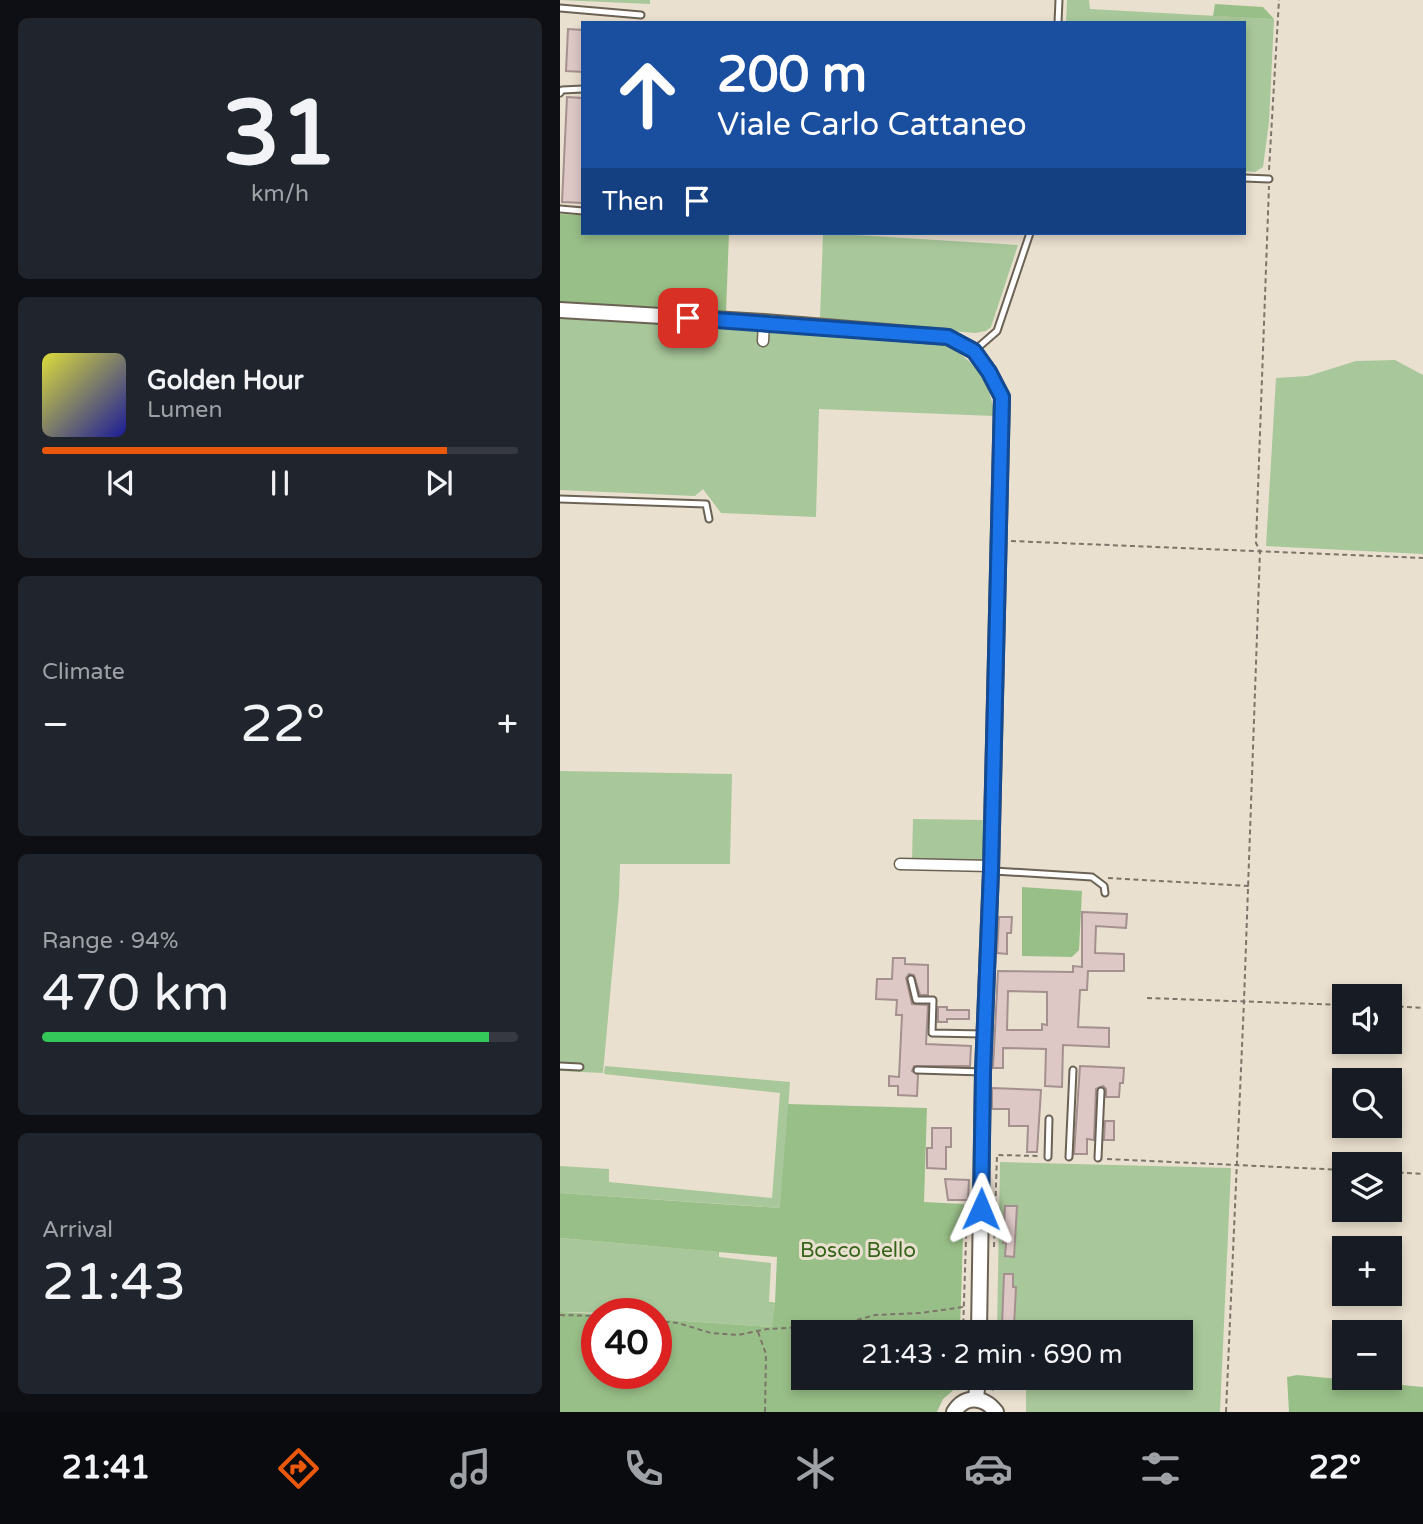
<!DOCTYPE html>
<meta charset="utf-8">
<style>
body{margin:0;font-family:"Varela Round",sans-serif;background:#20242c;color:#f1f3f6;height:100vh;display:flex;flex-direction:column;font-size:26px;white-space:nowrap}
*{box-sizing:border-box;margin:0}
p{font-size:23px;color:#9ea1a6}
.icon{flex:none;width:38px;height:38px;fill:none;stroke:currentColor;stroke-width:2;stroke-linecap:round;stroke-linejoin:round}
.map{position:relative;flex:1;overflow:hidden}
.drawer{display:flex;flex-direction:column;gap:18px;padding:18px;background:#0d0f14;width:560px}
.drawer>*{flex:none}
.guide{position:absolute;left:21px;top:21px;width:665px;height:214px;border-radius:0px;box-shadow:0 4px 10px #0003;background:#1a4fa0;color:#fff;overflow:hidden}
.fabs{position:absolute;left:772px;top:984px;display:grid;gap:14px}
.fabs a{display:grid;place-items:center;width:70px;height:70px;border-radius:0px;background:#171b24;box-shadow:0 4px 10px #0003;font-size:35px}
.speed{position:absolute;left:21px;top:1298px;display:flex;gap:14px;font-size:35px;font-weight:700;text-align:center}
.speed>*{display:grid;place-content:center;width:91px;height:91px;border-radius:50%;background:#171b24;box-shadow:0 4px 10px #0003;line-height:1}
.speed .limit{border:10px solid #d22;background:#fff;color:#111}
.pin{position:absolute;display:grid;place-items:center;width:60px;height:60px;color:#fff;margin:-30px;border-radius:14px;box-shadow:0 4px 10px #0006}
.me{position:absolute;width:77px;margin:-38px;rotate:1deg;stroke-linejoin:round;filter:drop-shadow(0 0 5px #0008)}
.turn{display:flex;align-items:center;gap:24px;height:147px;padding:0 21px;font-size:32px}
.turn .icon{width:91px;height:91px;stroke-width:2.5}
.turn b{display:block;font-size:49px;line-height:60px}
.then{display:flex;align-items:center;height:66px;padding:0 21px;background:#0003;gap:14px;font-size:26px}
.big{font-size:52px;font-weight:600;line-height:1.1}
.drawer .tile{flex:1;display:flex;flex-direction:column;justify-content:center;gap:10px;min-width:0;padding:0 24px;border-radius:10px;background:#20242c}
.drawer .dial{align-items:center;gap:0}
.dial b{font-size:91px;line-height:1}
.song{display:flex;align-items:center;gap:21px}
.cover{width:84px;height:84px;border-radius:10px;background:linear-gradient(135deg,hsl(60 70% 55%),hsl(240 70% 35%))}
.played{height:7px;border-radius:4px;background:linear-gradient(90deg,#ea580c 85%,#363941 85%)}
.keys{display:flex;justify-content:space-around;direction:ltr}
.heat{display:flex;justify-content:space-between;align-items:center;font-size:38px;direction:ltr}
.charge{height:10px;border-radius:5px;background:linear-gradient(90deg,#34c759 94%,#363941 0)}
.trip{position:absolute;left:231px;top:1320px;width:402px;height:70px;border-radius:0px;background:#171b24;box-shadow:0 4px 10px #0003;font-weight:600;line-height:70px;text-align:center}
.tabs{display:flex;height:112px;justify-content:space-around;align-items:center;background:#090b0e;color:#9ea1a6}
.tabs .icon{width:49px;height:49px}
.tabs .selected{color:#ea580c}
.tabs b{font-size:32px;color:#f1f3f6}
main{display:flex;flex:1;min-height:0}
.map>svg:first-child{display:block}
.green{fill:#a8c79a}
.forest{fill:#99bf88;fill-rule:evenodd}
.building{fill:#ddc8c6;stroke:#a4908f;stroke-width:2;fill-rule:evenodd}
.lines{fill:none;stroke-linecap:round;stroke-linejoin:round}
.lane-casing{stroke:#6b6254;stroke-width:9}
.street-casing{stroke:#6b6254;stroke-width:13}
.secondary-casing{stroke:#6b6254;stroke-width:18}
.path{stroke:#7c756a;stroke-width:2;stroke-dasharray:5 3.5;stroke-linecap:butt}
.lane{stroke:#fff;stroke-width:5}
.street{stroke:#fff;stroke-width:10}
.secondary{stroke:#fff;stroke-width:14}
.route-casing{stroke:#114b97;stroke-width:18}
.route{stroke:#1a73e8;stroke-width:12}
.labels{text-anchor:middle;stroke-width:6;stroke-linejoin:round;paint-order:stroke}
.park-label{font-size:21px;fill:#36651b;stroke:#eae0cf}
</style>
<main>
<section class="drawer">
<div class="tile dial"><b>31</b><p>km/h</p></div>
<div class="tile">
<div class="song"><i class="cover"></i><div><b>Golden Hour</b><p>Lumen</p></div></div>
<div class="played"></div>
<div class="keys"><svg class="icon" aria-label="previous" viewBox="0 0 24 24"><path d="M18 5L8 12l10 7zM5 5v14"/></svg><svg class="icon" aria-label="pause" viewBox="0 0 24 24"><path d="M8 5v14M16 5v14"/></svg><svg class="icon" aria-label="next" viewBox="0 0 24 24"><path d="M6 5l10 7-10 7zM19 5v14"/></svg></div>
</div>
<div class="tile"><p>Climate</p>
<div class="heat"><a>−</a><b class="big">22°</b><a>+</a></div>
</div>
<div class="tile"><p>Range · 94%</p><b class="big">470 km</b><div class="charge"></div></div>
<div class="tile"><p>Arrival</p><b class="big">21:43</b></div>
</section>
<div class="map">
<svg width="863" height="1412" viewBox="0 0 863 1412">
<rect width="100%" height="100%" fill="#eae0cf"/>
<g class="green">
<polygon points="0,0 90,0 90,4"/>
<polygon points="507,0 529,0 530,9 714,19 709,122 703,167 695,172 684,171 684,23 506,23"/>
<polygon points="263,233 458,245 431,327 426,331 415,333 260,319"/>
<path d="M0,317L198,328V341L208,328L385,343C415,363 431,379 434,416L259,409L256,517L161,513L143,489L135,496L0,490Z"/>
<polygon points="835,360 863,375 863,554 706,546 716,378 748,376 796,361"/>
<polygon points="0,771 172,774 170,864 60,864 59,897 43,1073 0,1071"/>
<polygon points="353,819 424,820 423,861 352,860"/>
<polygon points="45,1066 230,1082 221,1208 0,1193 0,1166 49,1169 49,1182 212,1198 220,1093 44,1074"/>
<polygon points="440,1162 671,1168 660,1412 466,1412 466,1386 436,1384 436,1377 621,1377 621,1332 437,1332"/>
<polygon points="0,1238 159,1252 159,1257 211,1263 209,1302 215,1303 213,1327 96,1319 96,1314 0,1312"/>
</g>
<g class="forest">
<polygon points="655,4 703,7 714,19 653,16"/>
<polygon points="0,214 23,215 23,233 169,233 166,313 0,304"/>
<polygon points="462,887 522,891 519,950 512,957 462,956"/>
<path d="M228,1104L367,1108L364,1202L404,1204L400,1332H243V1377H398L397,1387L383,1399L377,1412H0V1312L37,1314V1374H96V1319L212,1327L215,1304L209,1303L211,1263L159,1257L158,1252L0,1238V1193L220,1208ZM159,1252L217,1257L215,1303L209,1302L211,1263L159,1257Z"/>
<polygon points="737,1375 863,1387 863,1412 729,1412 727,1377"/>
</g>
<g class="building">
<polygon points="8,29 23,30 23,72 6,71"/>
<polygon points="7,97 23,98 23,203 2,202"/>
<path d="M522,912L567,914L566,928L536,926L535,953L564,954V971H528L527,990H520L518,1027L549,1028V1047L503,1045L502,1087L485,1086L486,1049L443,1048V1068H433L438,971L513,972V966L522,967ZM448,991L487,992V1025L482,1024V1030H447Z"/>
<polygon points="439,917 452,917 451,933 447,933 447,954 437,953"/>
<polygon points="333,958 345,958 345,964 368,965 368,995 360,995 354,975 349,974 346,978 352,1004 368,1005 366,1044 411,1046 410,1066 354,1066 352,1071 358,1075 357,1096 338,1095 338,1086 329,1086 329,1076 339,1077 342,1015 336,1015 337,1000 316,999 317,979 332,979"/>
<polygon points="378,1007 387,1007 387,1010 409,1010 409,1019 387,1019 387,1022 378,1022"/>
<polygon points="520,1066 564,1068 563,1083 560,1083 559,1097 546,1097 546,1089 543,1086 536,1089 534,1140 527,1139 527,1154 514,1154"/>
<polygon points="432,1088 481,1090 477,1152 467,1152 468,1126 449,1126 449,1109 432,1109"/>
<polygon points="545,1121 554,1121 554,1140 544,1140"/>
<polygon points="372,1128 391,1128 391,1147 386,1147 386,1169 367,1168 367,1148 372,1148"/>
<polygon points="385,1179 409,1180 408,1200 388,1200"/>
<polygon points="445,1206 457,1206 454,1257 445,1256 446,1243 443,1243"/>
<polygon points="444,1274 453,1274 453,1287 456,1287 454,1326 442,1326"/>
</g>
<g class="lines">
<defs>
<g id="lane">
<polyline points="0,8 81,15"/>
<polyline points="498,23 499,0"/>
<polyline points="0,93 2,90 23,89"/>
<polyline points="684,178 709,179"/>
<polyline points="0,209 23,211"/>
<polyline points="414,351 437,331 470,233"/>
<polyline points="0,499 146,504 149,519"/>
<polyline points="434,871 532,877 544,886 545,893"/>
<polyline points="351,979 356,1000 373,1000 372,1033 424,1034"/>
<polyline points="0,1066 20,1067"/>
<polyline points="357,1070 423,1072"/>
<polyline points="488,1157 489,1119"/>
<polyline points="509,1157 513,1070"/>
<polyline points="538,1158 541,1091"/>
</g>
<g id="street">
<polyline points="203,341 204,322"/>
<polyline points="340,864 431,866"/>
</g>
<g id="secondary">
<polyline points="0,310 204,322 388,337 414,351 429,372 442,397 431,871 423,1072 419,1332"/>
<polyline points="416,1399 418,1377"/>
<path d="M394,1412C405,1395 424,1396 436,1412"/>
</g>
</defs>
<use href="#lane" class="lane-casing"/>
<use href="#street" class="street-casing"/>
<use href="#secondary" class="secondary-casing"/>
<g class="path">
<polyline points="709,170 719,0"/>
<polyline points="451,541 863,558"/>
<polyline points="548,878 689,886"/>
<polyline points="587,998 784,1005"/>
<polyline points="830,1006 863,1008"/>
<polyline points="547,1159 784,1170"/>
<polyline points="830,1172 863,1174"/>
<polyline points="434,1247 437,1155 479,1156"/>
<polyline points="0,1315 37,1316"/>
<polyline points="96,1321 118,1323 151,1333 178,1335 207,1329 279,1325 315,1315 361,1313 403,1307"/>
<polyline points="198,1332 206,1354 205,1412"/>
<polyline points="403,1332 407,1209"/>
<polyline points="432,1377 433,1392"/>
<polyline points="401,1389 402,1377"/>
<polyline points="666,1412 684,1001 700,551 696,543 709,186"/>
</g>
<use href="#lane" class="lane"/>
<use href="#street" class="street"/>
<use href="#secondary" class="secondary"/>
</g>
<g class="lines">
<defs>
<polyline id="route" points="128,318 388,337 414,351 429,372 442,397 431,871 423,1072 421,1209"/>
</defs>
<use href="#route" class="route-casing"/>
<use href="#route" class="route"/>
</g>
<g class="labels">
<g class="park-label">
<text x="298" y="1257">Bosco Bello</text>
</g>
</g>
</svg>
<div class="fabs">
<a><svg class="icon" aria-label="sound" viewBox="0 0 24 24"><path d="M4 9h4l5-4v14l-5-4H4zM17 9q2 3 0 6"/></svg></a>
<a><svg class="icon" aria-label="search" viewBox="0 0 24 24"><circle cx="10" cy="10" r="6"/><path d="M15 15l6 6"/></svg></a>
<a><svg class="icon" aria-label="layers" viewBox="0 0 24 24"><path d="M12 4l9 5-9 5-9-5zM3 14l9 5 9-5"/></svg></a>
<a>+</a>
<a>−</a>
</div>
<div class="speed"><div class="limit">40</div></div>
<div class="pin" style="left:128px;top:318px;background:#d93025"><svg class="icon" aria-label="arrive" viewBox="0 0 24 24"><path d="M6 21V4h12l-3 4 3 4H6"/></svg></div>
<svg class="me" style="left:421px;top:1209px" viewBox="-20 -20 40 40"><path d="M0-17L14 15 0 8-14 15z" fill="#1a73e8" stroke="#fff" stroke-width="4"/></svg>
<div class="trip">21:43 · 2 min · 690 m</div>
<div class="guide">
<div class="turn"><svg class="icon" aria-label="ahead" viewBox="0 0 24 24"><path d="M12 20V5M6 11l6-6 6 6"/></svg><div><b>200 m</b>Viale Carlo Cattaneo</div></div>
<div class="then">Then<svg class="icon" aria-label="arrive" viewBox="0 0 24 24"><path d="M6 21V4h12l-3 4 3 4H6"/></svg></div>
</div>
</div>
</main>
<nav class="tabs">
<b>21:41</b>
<svg class="icon selected" aria-label="directions" viewBox="0 0 24 24"><path d="M12 3l9 9-9 9-9-9zM9 14v-3h6M13 9l2 2-2 2"/></svg>
<svg class="icon" aria-label="music" viewBox="0 0 24 24"><path d="M9 18V5l10-2v13"/><circle cx="6" cy="18" r="3"/><circle cx="16" cy="16" r="3"/></svg>
<svg class="icon" aria-label="phone" viewBox="0 0 24 24"><path d="M5 4h4l2 5-3 2q2 4 5 5l2-3 5 2v4C11 20 4 13 5 4z"/></svg>
<svg class="icon" aria-label="climate" viewBox="0 0 24 24"><path d="M12 3v18M4 7l16 10M4 17L20 7"/></svg>
<svg class="icon" aria-label="car" viewBox="0 0 24 24"><path d="M5 17H2v-5l4-1 3-4h7l3 4 3 1v5h-3M9 17h6M6 11h13"/><circle cx="7" cy="17" r="2"/><circle cx="17" cy="17" r="2"/></svg>
<svg class="icon" aria-label="filters" viewBox="0 0 24 24"><path d="M4 7h16M4 17h16"/><circle cx="9" cy="7" r="2"/><circle cx="15" cy="17" r="2"/></svg>
<b>22°</b>
</nav>
